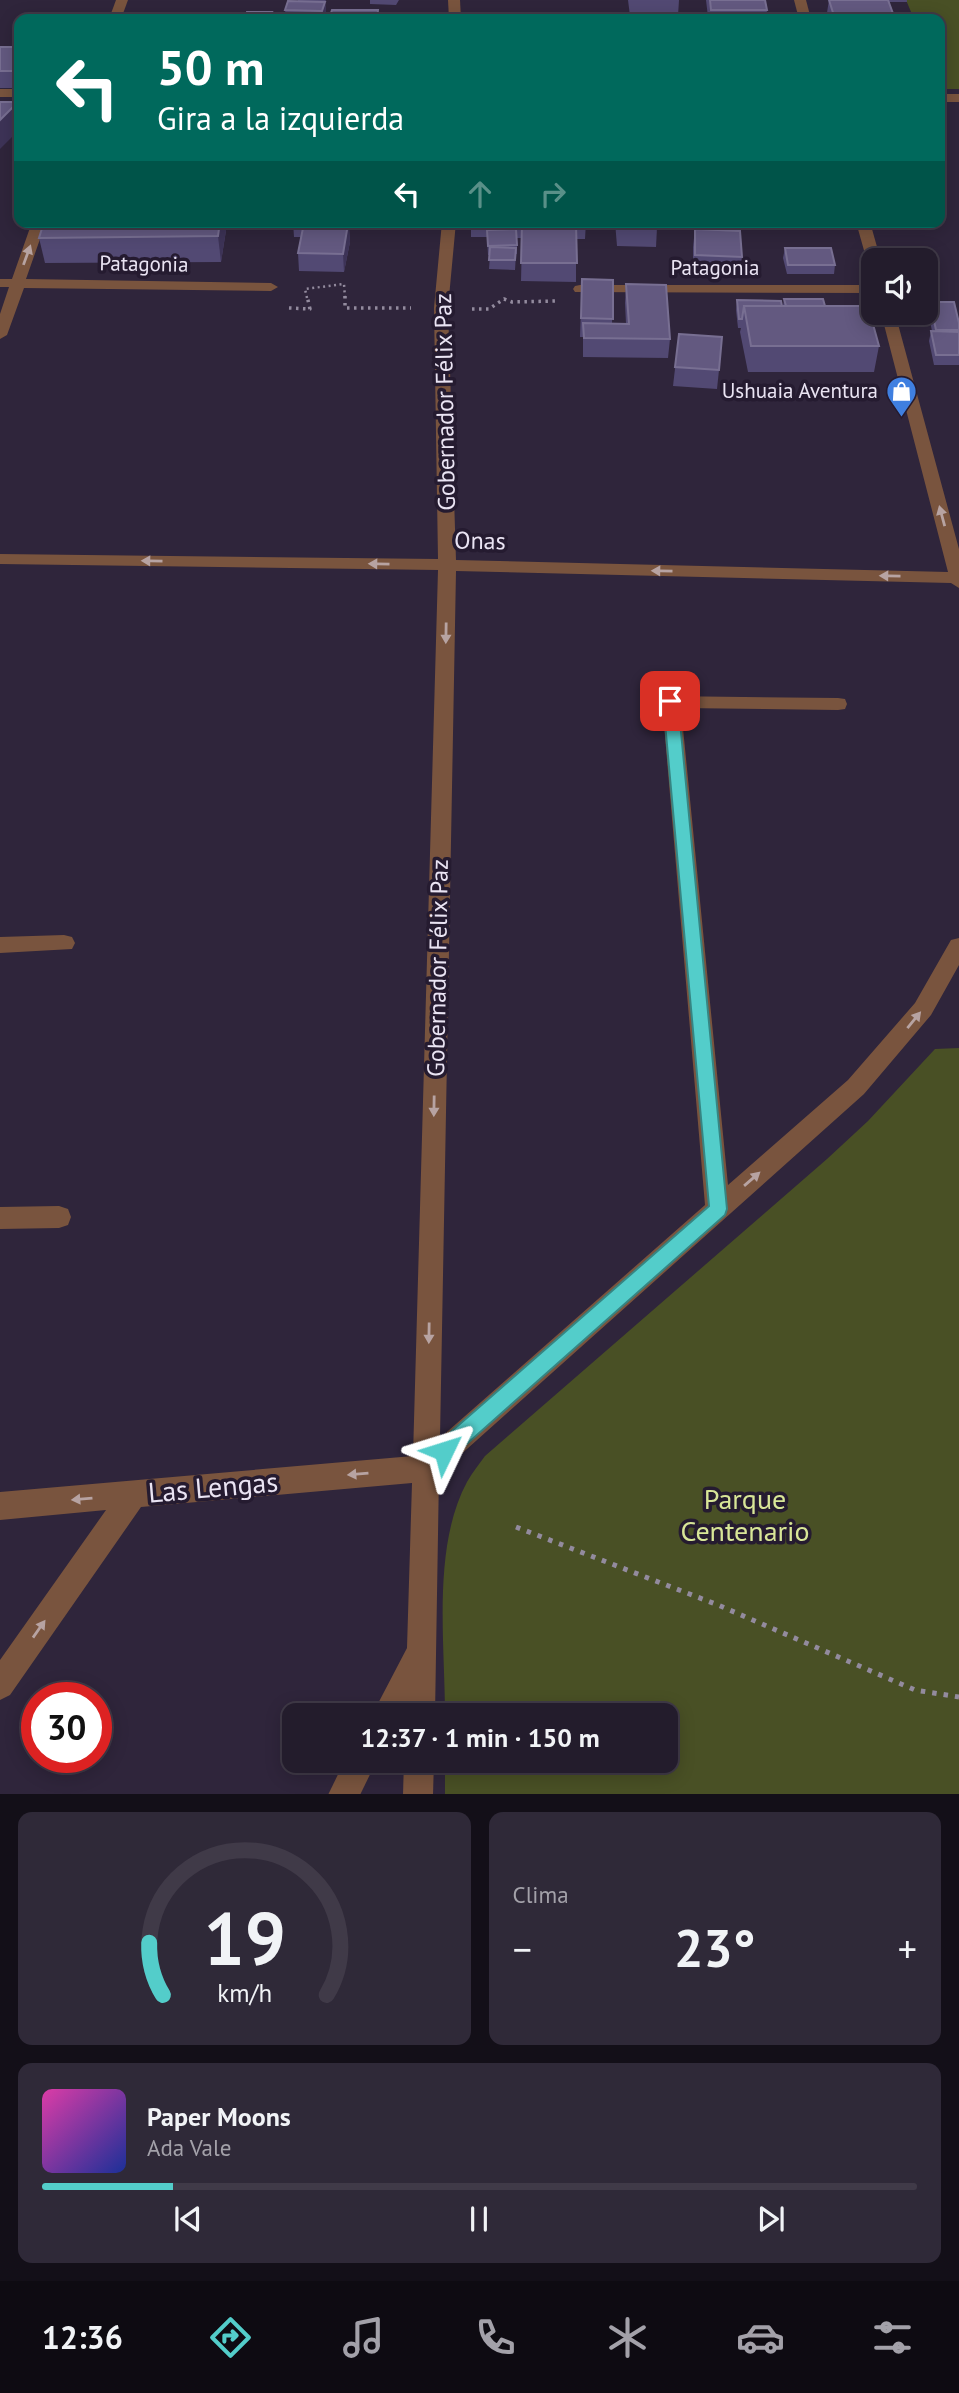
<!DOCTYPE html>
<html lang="es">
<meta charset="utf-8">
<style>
body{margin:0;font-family:"PT Sans",sans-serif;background:#2f2938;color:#f1f3f6;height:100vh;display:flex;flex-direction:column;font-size:26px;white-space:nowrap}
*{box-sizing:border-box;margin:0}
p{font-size:23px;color:#a3a1a9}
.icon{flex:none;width:38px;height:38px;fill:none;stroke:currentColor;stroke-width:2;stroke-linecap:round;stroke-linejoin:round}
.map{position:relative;height:1794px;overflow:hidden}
.side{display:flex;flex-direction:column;gap:18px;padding:18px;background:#130f18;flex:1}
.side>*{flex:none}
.banner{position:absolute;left:14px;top:14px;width:931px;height:214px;border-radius:14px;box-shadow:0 4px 18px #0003,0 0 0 2px #403a48;background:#00695c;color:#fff;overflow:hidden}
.buttons{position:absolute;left:861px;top:248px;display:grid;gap:14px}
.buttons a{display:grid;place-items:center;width:77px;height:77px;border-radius:14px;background:#231c2c;box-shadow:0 4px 18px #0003,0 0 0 2px #403a48;font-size:35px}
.speed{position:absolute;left:21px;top:1682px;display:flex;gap:14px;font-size:35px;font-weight:700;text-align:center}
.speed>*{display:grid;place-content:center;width:91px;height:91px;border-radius:50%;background:#231c2c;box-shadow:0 4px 18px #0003,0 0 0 2px #403a48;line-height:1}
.speed .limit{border:10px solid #d22;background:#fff;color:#111}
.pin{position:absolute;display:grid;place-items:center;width:60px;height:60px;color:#fff;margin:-30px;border-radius:14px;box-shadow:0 4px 10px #0006}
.me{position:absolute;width:77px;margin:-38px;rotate:49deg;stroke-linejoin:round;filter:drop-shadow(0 0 5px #0008)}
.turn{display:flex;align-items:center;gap:24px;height:147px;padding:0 28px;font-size:32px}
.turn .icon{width:91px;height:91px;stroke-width:2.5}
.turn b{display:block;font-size:49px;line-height:60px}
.lanes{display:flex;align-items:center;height:66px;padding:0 28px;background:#0003;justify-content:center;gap:35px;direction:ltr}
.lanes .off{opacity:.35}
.big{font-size:52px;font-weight:700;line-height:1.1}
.side .widget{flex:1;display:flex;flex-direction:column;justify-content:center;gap:10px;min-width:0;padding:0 24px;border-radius:14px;background:#2f2938}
.side .dial{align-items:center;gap:0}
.dial svg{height:182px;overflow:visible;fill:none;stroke:#403a48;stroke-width:7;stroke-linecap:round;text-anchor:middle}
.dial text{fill:#f1f3f6;stroke:none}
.song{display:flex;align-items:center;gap:21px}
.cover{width:84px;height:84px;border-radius:10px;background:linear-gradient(135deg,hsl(320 70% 55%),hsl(230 70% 35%))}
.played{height:7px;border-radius:4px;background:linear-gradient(90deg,#53cdca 15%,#403a48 15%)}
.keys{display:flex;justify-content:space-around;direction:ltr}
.heat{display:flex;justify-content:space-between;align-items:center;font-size:38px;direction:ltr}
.side .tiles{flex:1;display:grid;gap:18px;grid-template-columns:1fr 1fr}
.widget:last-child{grid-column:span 2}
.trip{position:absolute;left:282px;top:1703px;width:396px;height:70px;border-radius:14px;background:#231c2c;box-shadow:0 4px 18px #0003,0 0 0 2px #403a48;font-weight:700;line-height:70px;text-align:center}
.dock{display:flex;height:112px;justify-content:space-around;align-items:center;background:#0e0b12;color:#a3a1a9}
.dock .icon{width:49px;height:49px}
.dock .on{color:#53cdca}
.dock b{font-size:32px;color:#f1f3f6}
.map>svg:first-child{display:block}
.green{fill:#495025}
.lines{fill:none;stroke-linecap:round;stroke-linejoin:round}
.path-far2{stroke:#938b9e;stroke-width:2.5;stroke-dasharray:2 3.5;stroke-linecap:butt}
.path-far1{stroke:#938b9e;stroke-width:3.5;stroke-dasharray:2.5 4.5;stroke-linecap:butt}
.path{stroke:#938b9e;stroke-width:5;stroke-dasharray:4.5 7;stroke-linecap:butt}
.minor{fill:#79543e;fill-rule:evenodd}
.wall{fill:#524973}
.shaded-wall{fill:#3d3357}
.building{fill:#635980;stroke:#786f92;stroke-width:2}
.oneway{fill:#b7a3a2}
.route{fill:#53cdca;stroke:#368583;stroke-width:2}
.labels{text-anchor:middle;stroke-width:7;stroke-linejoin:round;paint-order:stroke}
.far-street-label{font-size:21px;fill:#eae4f3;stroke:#251b30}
.far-poi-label{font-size:21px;fill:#eae4f3;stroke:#251b30;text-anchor:end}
.street-label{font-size:24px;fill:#eae4f3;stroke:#251b30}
.near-street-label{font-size:28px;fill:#eae4f3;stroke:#251b30}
.near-park-label{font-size:28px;fill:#d8e697;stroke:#251b30}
</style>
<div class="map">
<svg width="959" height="1795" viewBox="0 0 959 1795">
<rect width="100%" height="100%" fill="#2f253b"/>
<g class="green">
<polygon points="906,0 959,0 959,89 940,89 940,19 914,19"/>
<path d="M959,1048V1794H445V1761L665,1760V1715H445C445,1643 432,1547 467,1482C472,1473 479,1464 485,1456L827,1159L868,1121L935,1049Z"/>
</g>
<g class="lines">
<polyline class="path-far2" points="307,298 305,289 344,284 345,298"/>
<g class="path-far1">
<polyline points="345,296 345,308 411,308"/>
<polyline points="289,308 310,309 307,296"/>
<polyline points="472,309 489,309 504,299 512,302 555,301"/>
</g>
<polyline class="path" points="516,1527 718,1605 915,1690 959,1697"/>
<g class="minor">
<polygon points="116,0 128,0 121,19 109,19"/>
<polygon points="448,0 460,0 461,19 449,19"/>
<polygon points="794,0 806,0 811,19 799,19"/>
<rect x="0" y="89" width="19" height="8"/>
<rect x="940" y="94" width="19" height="8"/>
<polygon points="32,222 46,222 26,279 271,283 278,287 271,291 24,288 7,335 0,339 0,314 9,287 0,287 0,279 12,279"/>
<polygon points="442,222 456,222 448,308 456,560 948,572 881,313 895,313 959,549 959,588 951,583 456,571 440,1438 705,1205 662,701 664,696 838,698 845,699 847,704 845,709 838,710 681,708 728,1185 848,1080 915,1003 951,940 959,938 959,965 931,1015 864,1094 439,1474 435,1715 405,1715 405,1711 403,1715 372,1715 407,1648 412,1483 141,1507 10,1695 0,1700 0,1660 106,1510 0,1520 0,1492 413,1456 438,570 0,564 0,554 438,559 434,308"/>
<polygon points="856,222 870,222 881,261 873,261 873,265 867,261"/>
<polygon points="580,285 873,285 873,293 575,292 573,289 575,286"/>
<polygon points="64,935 72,937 75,943 72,949 0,953 0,937"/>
<polygon points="59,1206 68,1209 71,1217 68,1225 59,1228 0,1229 0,1207"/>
<polygon points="345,1760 377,1760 360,1795 328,1795"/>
<polygon points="404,1760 434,1760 433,1795 403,1795"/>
</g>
</g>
<g class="wall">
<polygon points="298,0 326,0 325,2 326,11 323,19 286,18 285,10 298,2"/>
<polygon points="370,0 399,0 396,5 370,4"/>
<polygon points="628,0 679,0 678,16 630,16"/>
<polygon points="706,0 765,0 767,10 766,19 697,19 708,17"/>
<polygon points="829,0 907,0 907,2 888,2 895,19 826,19"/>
<rect x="0" y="47" width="19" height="41"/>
<rect x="247" y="222" width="27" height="3"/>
<polygon points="293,222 350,222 349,228 350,242 344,272 299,271 298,253 301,237 294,237"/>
<polygon points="381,222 432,222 431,229 381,228"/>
<polygon points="471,222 586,222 585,239 576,239 576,282 521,281 522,238 517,238 517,254 516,254 515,270 489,269 490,255 488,255 487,237 471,237"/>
<polygon points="615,222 656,222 657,228 656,247 617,246"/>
<polygon points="227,224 221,262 45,263 39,238"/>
<polygon points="695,229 742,257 739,275 693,274 693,247"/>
<polygon points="785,248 835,265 834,274 787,274 783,258"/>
<polygon points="582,279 613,280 612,324 626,324 625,303 626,284 670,339 668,358 583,357 583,337 580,337"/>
<polygon points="784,299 825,306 879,346 874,372 748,372 740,332 741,328 738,328 736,310 737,300 783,306"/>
<polygon points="930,302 959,323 959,365 934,365 929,341 931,331 932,331 928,311"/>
<polygon points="679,334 719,370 717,389 673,386"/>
</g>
<g class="shaded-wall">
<polygon points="325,2 326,11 323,19 322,11"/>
<polygon points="18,102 19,130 0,149 0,120"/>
<polygon points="220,222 227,222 227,224 221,262 218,236"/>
<polygon points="345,222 350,222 349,228 350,242 344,272 343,254 346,237"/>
</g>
<g class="building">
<polygon points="710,0 765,0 767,10 711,10"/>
<polygon points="829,0 888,0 895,19 835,19"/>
<polygon points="288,1 325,2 322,11 285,10"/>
<polygon points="332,10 378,10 377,19 329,19"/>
<polygon points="247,12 272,12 269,19 245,19"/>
<polygon points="569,17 625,18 625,19 569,19"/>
<polygon points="697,17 743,18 743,19 698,19"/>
<rect x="0" y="47" width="19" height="24"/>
<polygon points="0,102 18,102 0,120"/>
<polygon points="44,222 220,222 218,236 39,238"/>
<polygon points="618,222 656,222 657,228 618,228"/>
<polygon points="304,223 348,224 343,254 298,253"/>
<polygon points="522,223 576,224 577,263 521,263"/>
<polygon points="516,229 517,245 488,246 487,230"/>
<polygon points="695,229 740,231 742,257 695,255"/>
<polygon points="490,247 516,248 515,260 489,260"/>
<polygon points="785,248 831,248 835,265 788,265"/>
<polygon points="582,279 613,280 613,319 581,318"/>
<polygon points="626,284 666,285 670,339 584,338 583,323 629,324"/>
<polygon points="784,299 823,299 825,306 786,306"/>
<polygon points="737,300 781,301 782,306 744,306 742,319 739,319"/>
<polygon points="930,302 954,302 959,323 959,330 936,330"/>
<polygon points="744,306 868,306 879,346 751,346"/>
<polygon points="931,331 959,332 959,355 936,355"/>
<polygon points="679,334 722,337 719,370 675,367"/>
</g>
<defs><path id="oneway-solid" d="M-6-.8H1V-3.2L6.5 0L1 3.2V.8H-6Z" transform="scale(1.75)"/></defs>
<g class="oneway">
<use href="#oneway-solid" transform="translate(27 255) rotate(-70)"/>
<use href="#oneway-solid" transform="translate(942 516) rotate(-105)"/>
<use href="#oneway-solid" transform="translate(152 561) rotate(-179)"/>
<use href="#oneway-solid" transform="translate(379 564) rotate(-179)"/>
<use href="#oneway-solid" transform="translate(662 571) rotate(-179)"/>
<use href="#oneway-solid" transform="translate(890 576) rotate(-179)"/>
<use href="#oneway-solid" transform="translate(446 633) rotate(91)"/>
<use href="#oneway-solid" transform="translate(914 1020) rotate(-51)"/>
<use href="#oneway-solid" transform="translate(434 1106) rotate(91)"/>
<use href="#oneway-solid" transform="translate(752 1179) rotate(-41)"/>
<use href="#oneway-solid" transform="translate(429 1333) rotate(91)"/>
<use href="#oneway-solid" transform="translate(358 1474) rotate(175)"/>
<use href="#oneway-solid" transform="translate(82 1499) rotate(175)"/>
<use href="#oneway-solid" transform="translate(39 1629) rotate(-55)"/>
</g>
<polygon class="route" points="670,696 678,701 727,1209 725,1215 451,1458 444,1461 437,1458 434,1451 437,1444 709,1206 663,701"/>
<defs>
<symbol id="shop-pin" viewBox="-11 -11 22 30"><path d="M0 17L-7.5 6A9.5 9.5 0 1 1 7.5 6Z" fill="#3f7fe0" stroke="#251b30"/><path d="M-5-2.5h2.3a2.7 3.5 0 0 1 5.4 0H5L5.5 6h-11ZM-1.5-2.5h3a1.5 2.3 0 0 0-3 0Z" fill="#fff"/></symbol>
</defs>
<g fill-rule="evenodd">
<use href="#shop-pin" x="884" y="374" width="35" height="47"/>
</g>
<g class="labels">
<g class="far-street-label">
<text transform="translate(144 264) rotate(1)" y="7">Patagonia</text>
<text x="715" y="275">Patagonia</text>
</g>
<g class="far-poi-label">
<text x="878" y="398">Ushuaia Aventura</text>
</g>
<g class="street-label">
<text transform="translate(445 402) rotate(-91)" y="8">Gobernador Félix Paz</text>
<text transform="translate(480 541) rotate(1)" y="8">Onas</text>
<text transform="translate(438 968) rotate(-89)" y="8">Gobernador Félix Paz</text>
</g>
<g class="near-street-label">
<text transform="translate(213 1487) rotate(-5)" y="10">Las Lengas</text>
</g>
<g class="near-park-label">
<text x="745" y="1509">Parque<tspan x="745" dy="32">Centenario</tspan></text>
</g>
</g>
</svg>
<div class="buttons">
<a><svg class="icon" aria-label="sound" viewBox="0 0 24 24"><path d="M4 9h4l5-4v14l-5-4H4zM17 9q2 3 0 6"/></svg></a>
</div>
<div class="speed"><div class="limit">30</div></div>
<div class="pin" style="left:670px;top:701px;background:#d93025"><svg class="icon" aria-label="arrive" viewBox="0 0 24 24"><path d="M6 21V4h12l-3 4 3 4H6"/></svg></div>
<svg class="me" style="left:444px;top:1451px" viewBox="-20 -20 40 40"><path d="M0-17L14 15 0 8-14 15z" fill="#53cdca" stroke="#fff" stroke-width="4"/></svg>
<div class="trip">12:37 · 1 min · 150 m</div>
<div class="banner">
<div class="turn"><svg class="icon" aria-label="left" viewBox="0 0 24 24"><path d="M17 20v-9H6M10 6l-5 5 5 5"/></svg><div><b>50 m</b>Gira a la izquierda</div></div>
<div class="lanes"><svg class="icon" aria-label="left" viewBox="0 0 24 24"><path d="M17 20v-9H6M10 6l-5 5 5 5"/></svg><svg class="icon off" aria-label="ahead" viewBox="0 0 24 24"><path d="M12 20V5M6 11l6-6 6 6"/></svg><svg class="icon off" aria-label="right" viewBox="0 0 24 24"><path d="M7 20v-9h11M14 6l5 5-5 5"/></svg></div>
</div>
</div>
<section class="side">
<div class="tiles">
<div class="widget dial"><svg viewBox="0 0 100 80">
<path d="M14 69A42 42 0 1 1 86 69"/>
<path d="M14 69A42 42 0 0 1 8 46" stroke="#53cdca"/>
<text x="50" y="56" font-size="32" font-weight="700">19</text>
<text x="50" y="72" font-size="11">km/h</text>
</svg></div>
<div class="widget"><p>Clima</p>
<div class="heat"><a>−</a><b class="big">23°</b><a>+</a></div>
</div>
<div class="widget">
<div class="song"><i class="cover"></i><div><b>Paper Moons</b><p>Ada Vale</p></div></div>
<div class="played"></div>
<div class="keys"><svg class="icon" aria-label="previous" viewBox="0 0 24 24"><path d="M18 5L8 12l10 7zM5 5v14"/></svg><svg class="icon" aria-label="pause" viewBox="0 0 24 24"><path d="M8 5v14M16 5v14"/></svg><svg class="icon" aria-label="next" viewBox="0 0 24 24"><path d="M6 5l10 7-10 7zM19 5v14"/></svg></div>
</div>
</div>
</section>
<nav class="dock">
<b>12:36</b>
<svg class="icon on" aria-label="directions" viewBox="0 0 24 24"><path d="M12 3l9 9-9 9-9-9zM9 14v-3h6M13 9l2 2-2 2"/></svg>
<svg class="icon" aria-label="music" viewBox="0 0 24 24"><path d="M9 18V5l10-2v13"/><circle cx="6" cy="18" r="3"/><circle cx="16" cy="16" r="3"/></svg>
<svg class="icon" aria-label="phone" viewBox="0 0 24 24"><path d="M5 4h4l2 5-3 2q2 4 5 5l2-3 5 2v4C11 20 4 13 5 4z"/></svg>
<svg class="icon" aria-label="climate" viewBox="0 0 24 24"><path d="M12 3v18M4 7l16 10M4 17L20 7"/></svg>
<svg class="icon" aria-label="car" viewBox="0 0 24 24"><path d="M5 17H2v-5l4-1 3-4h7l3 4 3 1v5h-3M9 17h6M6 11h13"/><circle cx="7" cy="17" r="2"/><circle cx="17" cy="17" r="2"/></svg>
<svg class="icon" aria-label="filters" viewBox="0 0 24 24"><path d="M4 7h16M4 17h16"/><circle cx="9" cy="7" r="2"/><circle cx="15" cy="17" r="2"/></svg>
</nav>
